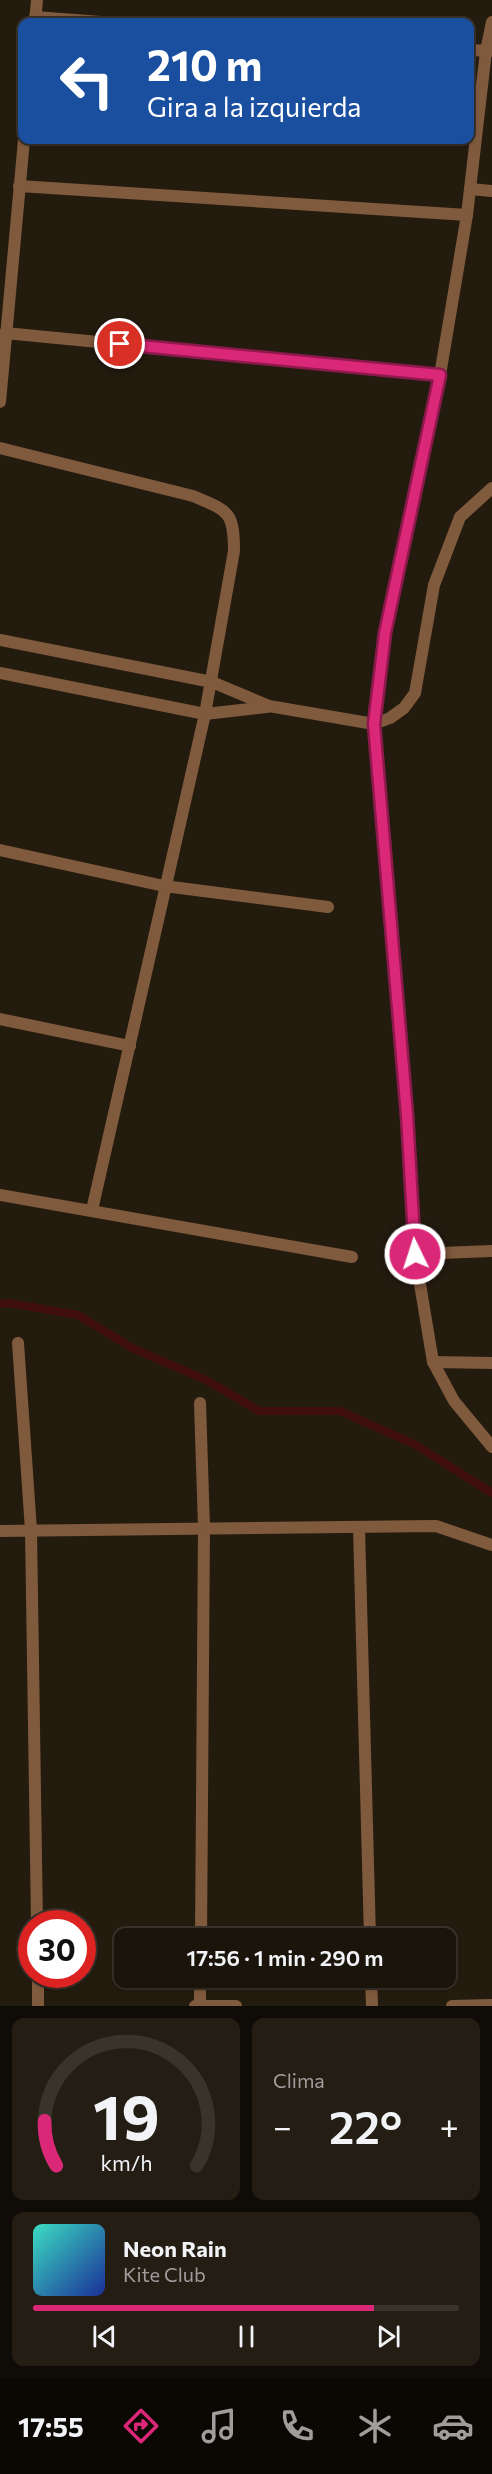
<!DOCTYPE html>
<html lang="es">
<meta charset="utf-8">
<style>
body{margin:0;font-family:Commissioner,sans-serif;background:#241d14;color:#f1f3f6;height:100vh;display:flex;flex-direction:column;font-size:22px;white-space:nowrap}
*{box-sizing:border-box;margin:0}
p{font-size:20px;color:#a09e9d}
.icon{flex:none;width:33px;height:33px;fill:none;stroke:currentColor;stroke-width:2;stroke-linecap:round;stroke-linejoin:round}
.map{position:relative;height:2006px;overflow:hidden}
.panel{display:flex;flex-direction:column;gap:12px;padding:12px;background:#0f0b06;flex:1}
.panel>*{flex:none}
.guide{position:absolute;left:18px;top:18px;width:456px;height:126px;border-radius:12px;box-shadow:0 2px 4px #0004,0 0 0 2px #39332c;background:#1a4fa0;color:#fff;overflow:hidden}
.speed{position:absolute;left:18px;top:1910px;display:flex;gap:12px;font-size:30px;font-weight:700;text-align:center}
.speed>*{display:grid;place-content:center;width:78px;height:78px;border-radius:50%;background:#1b140b;box-shadow:0 2px 4px #0004,0 0 0 2px #39332c;line-height:1}
.speed .limit{border:9px solid #d22;background:#fff;color:#111}
.pin{position:absolute;display:grid;place-items:center;width:51px;height:51px;color:#fff;margin:-26px;border:3px solid #fff;border-radius:50%;box-shadow:0 2px 6px #0007}
.me{position:absolute;width:66px;margin:-33px;rotate:356deg;stroke-linejoin:round;filter:drop-shadow(0 0 4px #0008)}
.turn{display:flex;align-items:center;gap:21px;height:126px;padding:0 30px;font-size:27px}
.turn .icon{width:78px;height:78px;stroke-width:2.5}
.turn b{display:block;font-size:42px;line-height:51px}
.big{font-size:45px;font-weight:600;line-height:1.1}
.panel .tile{flex:1;display:flex;flex-direction:column;justify-content:center;gap:9px;min-width:0;padding:0 21px;border-radius:12px;background:#241d14}
.panel .dial{align-items:center;gap:0}
.dial svg{height:156px;overflow:visible;fill:none;stroke:#39332c;stroke-width:7;stroke-linecap:round;text-anchor:middle}
.dial text{fill:#f1f3f6;stroke:none}
.song{display:flex;align-items:center;gap:18px}
.cover{width:72px;height:72px;border-radius:9px;background:linear-gradient(135deg,hsl(170 70% 55%),hsl(230 70% 35%))}
.played{height:6px;border-radius:3px;background:linear-gradient(90deg,#db2777 80%,#39332c 80%)}
.keys{display:flex;justify-content:space-around;direction:ltr}
.heat{display:flex;justify-content:space-between;align-items:center;font-size:33px;direction:ltr}
.panel .tiles{flex:1;display:grid;gap:12px;grid-template-columns:1fr 1fr}
.tile:last-child{grid-column:span 2}
.trip{position:absolute;left:114px;top:1928px;width:342px;height:60px;border-radius:12px;background:#1b140b;box-shadow:0 2px 4px #0004,0 0 0 2px #39332c;font-weight:600;line-height:60px;text-align:center}
.dock{display:flex;height:96px;justify-content:space-around;align-items:center;background:#0b0804;color:#a09e9d}
.dock .icon{width:42px;height:42px}
.dock .selected{color:#db2777}
.dock b{font-size:27px;color:#f1f3f6}
.map>svg:first-child{display:block}
.lines{fill:none;stroke-linecap:round;stroke-linejoin:round}
.stream{stroke:#400e0c;stroke-width:8}
.minor{stroke:#805a3d;stroke-width:12}
.route-casing{stroke:#8e194d;stroke-width:15}
.route{stroke:#db2777;stroke-width:10}
</style>
<div class="map">
<svg width="492" height="2006" viewBox="0 0 492 2006">
<rect width="100%" height="100%" fill="#241b0f"/>
<g class="lines">
<polyline class="stream" points="0,1304 9,1303 78,1315 132,1348 208,1381 259,1411 340,1411 416,1445 492,1493"/>
<g class="minor">
<polyline points="35,17 101,22"/>
<polyline points="35,22 37,0"/>
<polyline points="492,22 486,51 467,215 440,375 385,633 374,724 407,1115 415,1254 433,1362 454,1401 492,1447"/>
<polyline points="470,50 492,51"/>
<polyline points="19,186 467,215"/>
<polyline points="470,189 492,191"/>
<polyline points="5,333 440,375"/>
<polyline points="0,402 24,140"/>
<path d="M0,448L193,496C228,511 234,511 234,551L205,714L92,1210"/>
<polyline points="0,640 212,682 269,706 374,724 390,718 404,708 415,693 434,585 460,517 492,488"/>
<polyline points="0,673 205,714 267,707"/>
<polyline points="0,850 164,886 328,907"/>
<polyline points="0,1019 130,1046"/>
<polyline points="0,1195 352,1257"/>
<polyline points="415,1254 492,1251"/>
<polyline points="18,1343 31,1530 37,1923"/>
<polyline points="433,1362 492,1363"/>
<polyline points="200,1403 204,1527 201,1938"/>
<polyline points="359,1528 370,1938"/>
<polyline points="0,1531 436,1526 492,1545"/>
<polyline points="38,1974 38,2006"/>
<polyline points="371,1977 372,2006"/>
<polyline points="195,2006 236,2006"/>
<polyline points="200,2006 200,1977"/>
<polyline points="452,2006 492,2005"/>
</g>
</g>
<g class="lines">
<defs>
<polyline id="route" points="120,344 440,375 385,633 374,724 407,1115 415,1254"/>
</defs>
<use href="#route" class="route-casing"/>
<use href="#route" class="route"/>
</g>
</svg>
<div class="speed"><div class="limit">30</div></div>
<div class="pin" style="left:120px;top:344px;background:#d93025"><svg class="icon" aria-label="arrive" viewBox="0 0 24 24"><path d="M6 21V4h12l-3 4 3 4H6"/></svg></div>
<svg class="me" style="left:415px;top:1254px" viewBox="-20 -20 40 40"><circle r="17" fill="#db2777" stroke="#fff" stroke-width="3"/><path d="M0-11L8 9 0 5-8 9z" fill="#fff"/></svg>
<div class="trip">17:56 · 1 min · 290 m</div>
<div class="guide">
<div class="turn"><svg class="icon" aria-label="left" viewBox="0 0 24 24"><path d="M17 20v-9H6M10 6l-5 5 5 5"/></svg><div><b>210 m</b>Gira a la izquierda</div></div>
</div>
</div>
<section class="panel">
<div class="tiles">
<div class="tile dial"><svg viewBox="0 0 100 80">
<path d="M14 69A42 42 0 1 1 86 69"/>
<path d="M14 69A42 42 0 0 1 8 46" stroke="#db2777"/>
<text x="50" y="56" font-size="32" font-weight="700">19</text>
<text x="50" y="72" font-size="11">km/h</text>
</svg></div>
<div class="tile"><p>Clima</p>
<div class="heat"><a>−</a><b class="big">22°</b><a>+</a></div>
</div>
<div class="tile">
<div class="song"><i class="cover"></i><div><b>Neon Rain</b><p>Kite Club</p></div></div>
<div class="played"></div>
<div class="keys"><svg class="icon" aria-label="previous" viewBox="0 0 24 24"><path d="M18 5L8 12l10 7zM5 5v14"/></svg><svg class="icon" aria-label="pause" viewBox="0 0 24 24"><path d="M8 5v14M16 5v14"/></svg><svg class="icon" aria-label="next" viewBox="0 0 24 24"><path d="M6 5l10 7-10 7zM19 5v14"/></svg></div>
</div>
</div>
</section>
<nav class="dock">
<b>17:55</b>
<svg class="icon selected" aria-label="directions" viewBox="0 0 24 24"><path d="M12 3l9 9-9 9-9-9zM9 14v-3h6M13 9l2 2-2 2"/></svg>
<svg class="icon" aria-label="music" viewBox="0 0 24 24"><path d="M9 18V5l10-2v13"/><circle cx="6" cy="18" r="3"/><circle cx="16" cy="16" r="3"/></svg>
<svg class="icon" aria-label="phone" viewBox="0 0 24 24"><path d="M5 4h4l2 5-3 2q2 4 5 5l2-3 5 2v4C11 20 4 13 5 4z"/></svg>
<svg class="icon" aria-label="climate" viewBox="0 0 24 24"><path d="M12 3v18M4 7l16 10M4 17L20 7"/></svg>
<svg class="icon" aria-label="car" viewBox="0 0 24 24"><path d="M5 17H2v-5l4-1 3-4h7l3 4 3 1v5h-3M9 17h6M6 11h13"/><circle cx="7" cy="17" r="2"/><circle cx="17" cy="17" r="2"/></svg>
</nav>
